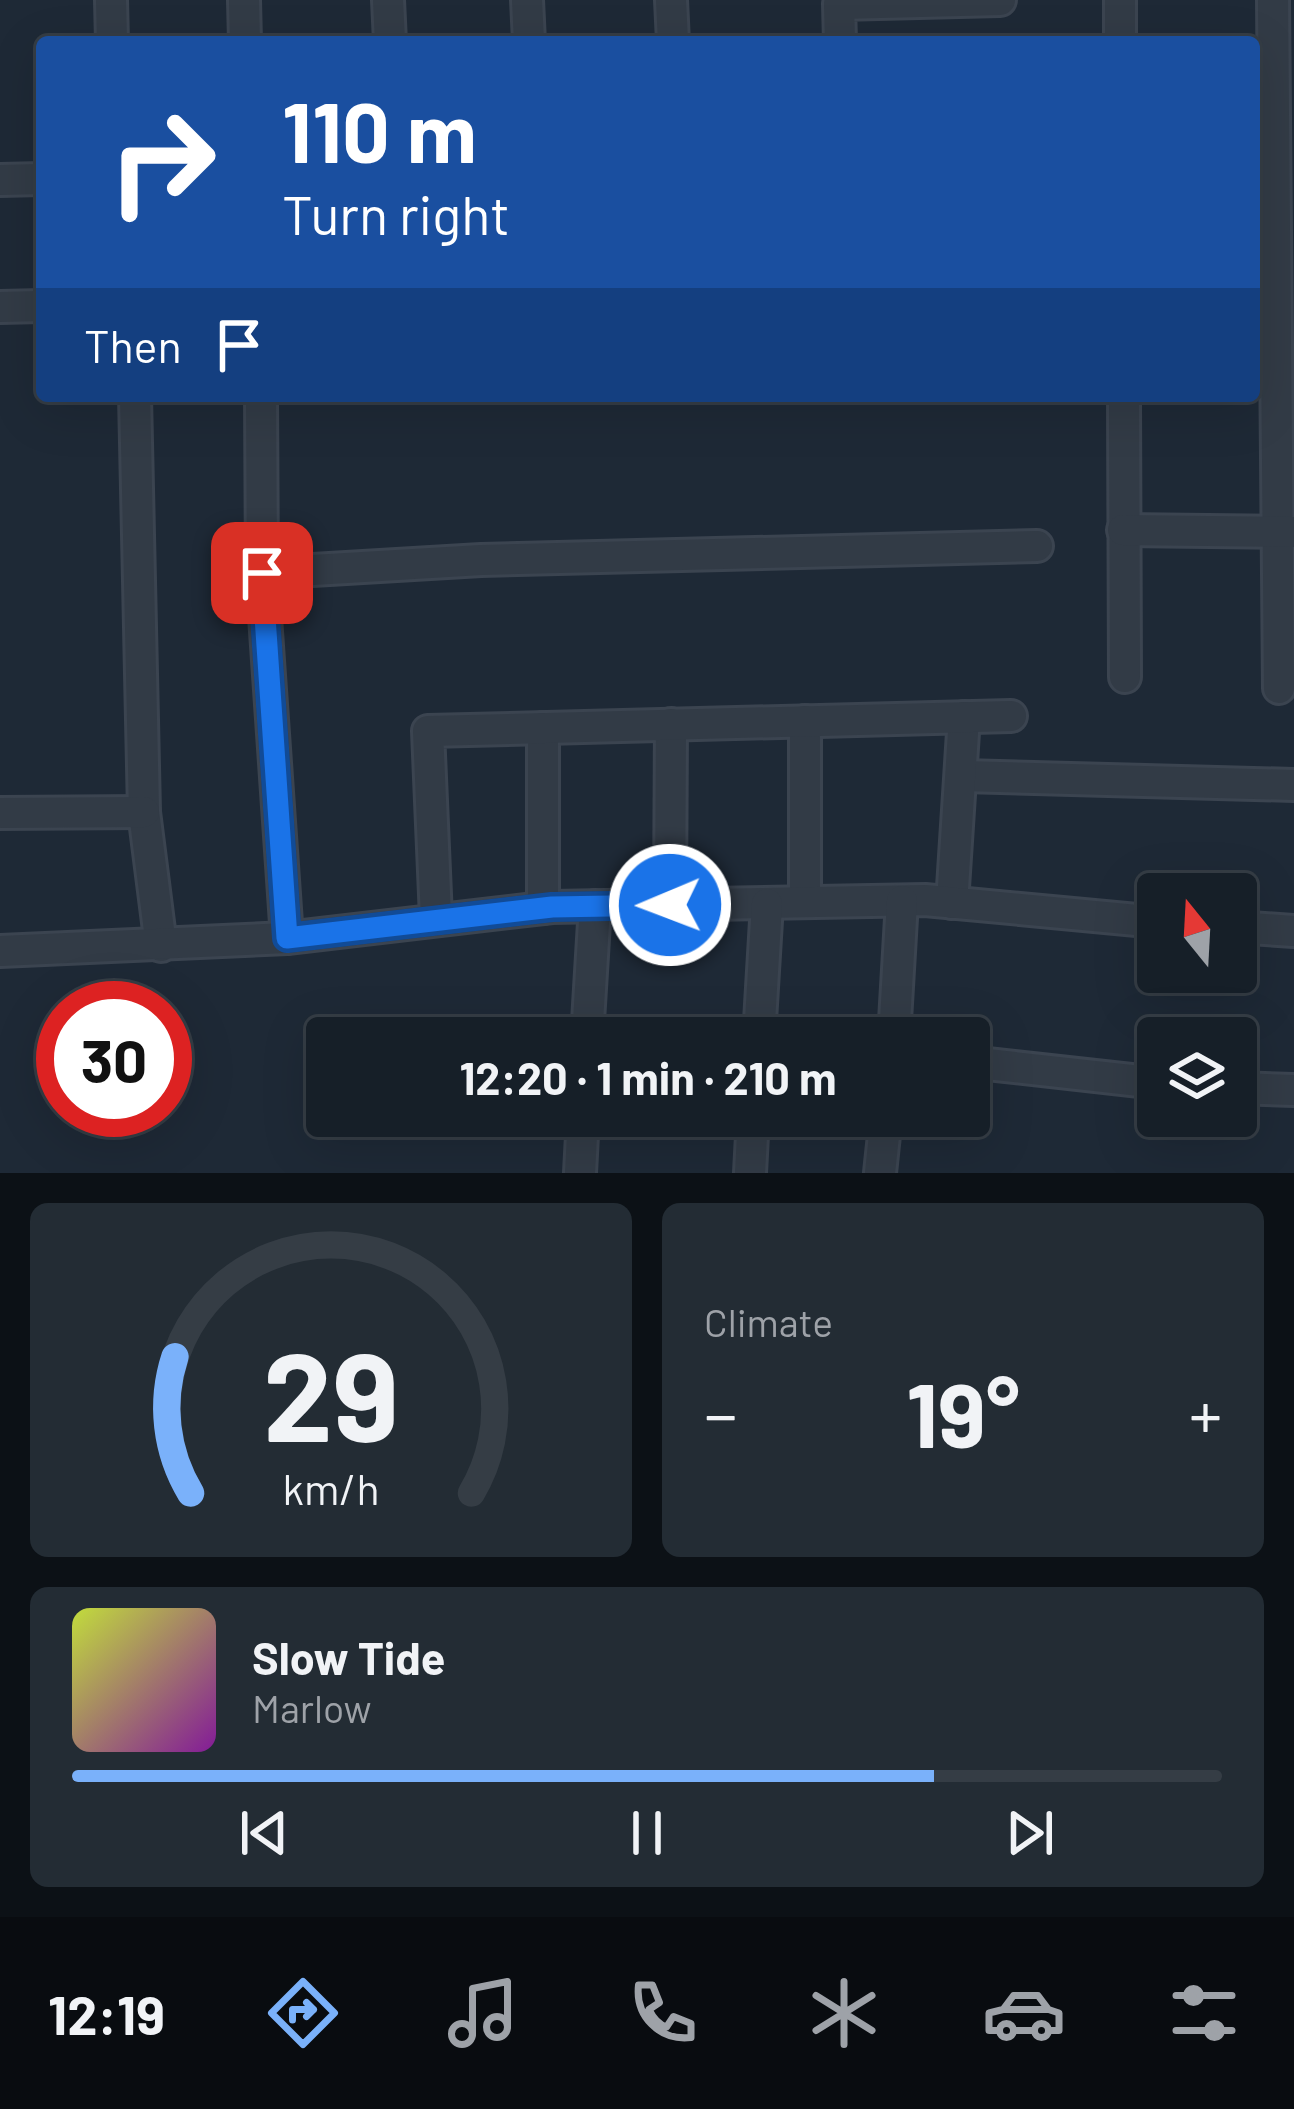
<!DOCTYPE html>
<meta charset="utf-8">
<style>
body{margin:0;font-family:Barlow,sans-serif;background:#232c34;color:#f1f3f6;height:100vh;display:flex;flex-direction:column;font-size:45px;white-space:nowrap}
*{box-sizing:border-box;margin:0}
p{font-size:39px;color:#9ea2a8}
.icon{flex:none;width:66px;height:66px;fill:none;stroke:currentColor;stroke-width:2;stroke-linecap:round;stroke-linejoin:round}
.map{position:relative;height:1173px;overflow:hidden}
.panel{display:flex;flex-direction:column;gap:30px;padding:30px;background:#0c1116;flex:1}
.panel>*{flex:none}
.banner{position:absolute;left:36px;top:36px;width:1224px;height:366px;border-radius:12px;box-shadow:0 12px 48px #0002,0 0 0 3px #353d45;background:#1a4fa0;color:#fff;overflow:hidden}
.needle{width:78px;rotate:342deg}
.controls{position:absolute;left:1137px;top:873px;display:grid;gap:24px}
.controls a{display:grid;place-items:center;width:120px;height:120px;border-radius:12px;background:#161f28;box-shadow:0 12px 48px #0002,0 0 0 3px #353d45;font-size:60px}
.speed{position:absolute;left:36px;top:981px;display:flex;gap:24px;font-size:60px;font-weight:700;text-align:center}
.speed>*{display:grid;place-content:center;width:156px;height:156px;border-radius:50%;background:#161f28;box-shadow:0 12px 48px #0002,0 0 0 3px #353d45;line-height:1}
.speed .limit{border:18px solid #d22;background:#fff;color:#111}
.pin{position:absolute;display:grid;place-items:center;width:102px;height:102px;color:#fff;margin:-51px;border-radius:24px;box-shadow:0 6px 18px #0006}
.me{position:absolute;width:132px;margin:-66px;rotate:269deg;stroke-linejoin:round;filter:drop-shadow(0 0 9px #0008)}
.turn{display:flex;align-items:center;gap:42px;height:252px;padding:0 48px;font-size:54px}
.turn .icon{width:156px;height:156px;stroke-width:2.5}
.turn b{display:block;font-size:84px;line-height:102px}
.then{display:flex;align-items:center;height:114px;padding:0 48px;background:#0003;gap:24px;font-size:45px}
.big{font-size:90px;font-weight:700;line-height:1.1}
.panel .card{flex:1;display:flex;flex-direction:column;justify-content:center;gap:18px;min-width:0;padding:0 42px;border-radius:18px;background:#232c34}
.panel .dial{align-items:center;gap:0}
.dial svg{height:312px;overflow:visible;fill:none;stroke:#353d45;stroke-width:7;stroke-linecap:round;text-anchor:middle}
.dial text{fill:#f1f3f6;stroke:none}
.song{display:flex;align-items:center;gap:36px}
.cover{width:144px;height:144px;border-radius:18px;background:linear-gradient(135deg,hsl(70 70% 55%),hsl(290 70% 35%))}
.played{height:12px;border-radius:6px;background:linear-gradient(90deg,#7ab1fa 75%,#353d45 75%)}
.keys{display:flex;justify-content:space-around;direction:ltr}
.heat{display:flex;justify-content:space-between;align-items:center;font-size:66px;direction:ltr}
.panel .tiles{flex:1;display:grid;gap:30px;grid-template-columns:1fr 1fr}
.card:last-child{grid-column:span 2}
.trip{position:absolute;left:306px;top:1017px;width:684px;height:120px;border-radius:12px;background:#161f28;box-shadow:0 12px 48px #0002,0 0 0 3px #353d45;font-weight:700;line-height:120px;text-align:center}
.tab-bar{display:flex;height:192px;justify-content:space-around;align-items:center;background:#090c10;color:#9ea2a8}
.tab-bar .icon{width:84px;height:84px}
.tab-bar .active{color:#7ab1fa}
.tab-bar b{font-size:54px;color:#f1f3f6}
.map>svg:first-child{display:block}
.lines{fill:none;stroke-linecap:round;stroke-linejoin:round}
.minor-casing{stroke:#3b4450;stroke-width:36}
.minor{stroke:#323b46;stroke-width:30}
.route-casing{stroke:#114b97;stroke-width:30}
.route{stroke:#1a73e8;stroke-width:21}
</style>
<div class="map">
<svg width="1294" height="1173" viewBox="0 0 1294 1173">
<rect width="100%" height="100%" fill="#1e2936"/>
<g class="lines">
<defs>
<g id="minor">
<polyline points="111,0 112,42"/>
<polyline points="244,0 245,42"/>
<polyline points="388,0 390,42"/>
<polyline points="527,0 529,42"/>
<polyline points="671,0 673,42"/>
<polyline points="1120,0 1120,42"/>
<polyline points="1273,0 1279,688"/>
<polyline points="840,42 839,4 1000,0"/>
<polyline points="0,180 42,179"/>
<polyline points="0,307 42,306"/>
<polyline points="135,396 144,812 161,946"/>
<polyline points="261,396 262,573 287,938"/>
<polyline points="1124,396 1125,677"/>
<polyline points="1123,530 1294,532"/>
<polyline points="262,573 481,560 1037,546"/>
<polyline points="963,776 1294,785"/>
<polyline points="0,813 144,812"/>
<polyline points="805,902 805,721"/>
<polyline points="952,903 964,717"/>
<polyline points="670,905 671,724"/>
<polyline points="543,908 543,728"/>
<polyline points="436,918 428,731 1011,716"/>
<polyline points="1236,927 1294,931"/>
<polyline points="0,951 287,938 552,907 925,900 1158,922"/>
<polyline points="587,1038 595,906"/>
<polyline points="759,1038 767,904"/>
<polyline points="894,1038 902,901"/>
<polyline points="969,1062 1158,1083"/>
<polyline points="1236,1088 1294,1090"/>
<polyline points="580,1173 583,1116"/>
<polyline points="750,1173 753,1116"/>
<polyline points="880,1173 886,1116"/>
</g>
</defs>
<use href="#minor" class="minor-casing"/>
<use href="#minor" class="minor"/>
</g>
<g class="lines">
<defs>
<polyline id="route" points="262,573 287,938 552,907 670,905"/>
</defs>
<use href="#route" class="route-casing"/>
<use href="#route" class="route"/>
</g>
</svg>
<div class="controls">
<a><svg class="needle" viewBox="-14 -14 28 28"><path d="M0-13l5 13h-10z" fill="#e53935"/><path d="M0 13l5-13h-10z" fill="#9ea2a8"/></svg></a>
<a><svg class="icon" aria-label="layers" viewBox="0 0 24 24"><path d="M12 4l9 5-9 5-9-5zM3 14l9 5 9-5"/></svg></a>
</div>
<div class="speed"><div class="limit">30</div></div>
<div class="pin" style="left:262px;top:573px;background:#d93025"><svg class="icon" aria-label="arrive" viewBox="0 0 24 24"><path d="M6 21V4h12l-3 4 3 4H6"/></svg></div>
<svg class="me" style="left:670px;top:905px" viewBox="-20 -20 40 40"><circle r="17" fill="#1a73e8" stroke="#fff" stroke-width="3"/><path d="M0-11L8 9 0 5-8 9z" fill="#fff"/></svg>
<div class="trip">12:20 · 1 min · 210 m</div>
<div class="banner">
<div class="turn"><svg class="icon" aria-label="right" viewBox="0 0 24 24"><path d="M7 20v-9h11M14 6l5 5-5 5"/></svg><div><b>110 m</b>Turn right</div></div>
<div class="then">Then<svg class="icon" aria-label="arrive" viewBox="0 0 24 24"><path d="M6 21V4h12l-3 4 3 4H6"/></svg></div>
</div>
</div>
<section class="panel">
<div class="tiles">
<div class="card dial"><svg viewBox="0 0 100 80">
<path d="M14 69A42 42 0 1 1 86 69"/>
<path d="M14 69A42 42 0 0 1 10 34" stroke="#7ab1fa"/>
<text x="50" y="56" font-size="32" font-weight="700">29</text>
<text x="50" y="72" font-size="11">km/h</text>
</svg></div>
<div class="card"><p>Climate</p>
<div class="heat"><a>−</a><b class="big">19°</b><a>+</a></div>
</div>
<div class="card">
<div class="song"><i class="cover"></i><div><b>Slow Tide</b><p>Marlow</p></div></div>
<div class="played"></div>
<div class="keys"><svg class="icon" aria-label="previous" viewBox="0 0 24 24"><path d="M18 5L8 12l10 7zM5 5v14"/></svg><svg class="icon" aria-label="pause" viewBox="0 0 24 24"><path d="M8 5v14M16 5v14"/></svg><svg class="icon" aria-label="next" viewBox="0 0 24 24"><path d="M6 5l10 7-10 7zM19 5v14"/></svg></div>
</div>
</div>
</section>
<nav class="tab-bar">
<b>12:19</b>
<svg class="icon active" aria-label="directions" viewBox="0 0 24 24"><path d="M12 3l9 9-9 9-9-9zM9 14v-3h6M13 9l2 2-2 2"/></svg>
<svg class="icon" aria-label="music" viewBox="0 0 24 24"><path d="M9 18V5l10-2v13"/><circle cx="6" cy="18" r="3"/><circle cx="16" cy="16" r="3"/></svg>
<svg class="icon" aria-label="phone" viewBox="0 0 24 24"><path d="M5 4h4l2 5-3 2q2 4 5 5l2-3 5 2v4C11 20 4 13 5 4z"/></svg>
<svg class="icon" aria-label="climate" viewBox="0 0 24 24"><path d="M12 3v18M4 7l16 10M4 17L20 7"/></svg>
<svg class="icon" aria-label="car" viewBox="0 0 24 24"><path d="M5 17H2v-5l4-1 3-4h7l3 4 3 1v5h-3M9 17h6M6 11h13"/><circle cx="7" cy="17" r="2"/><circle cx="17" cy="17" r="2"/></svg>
<svg class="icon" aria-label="filters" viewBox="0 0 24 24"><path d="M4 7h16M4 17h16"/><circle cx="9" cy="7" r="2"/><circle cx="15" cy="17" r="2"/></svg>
</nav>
